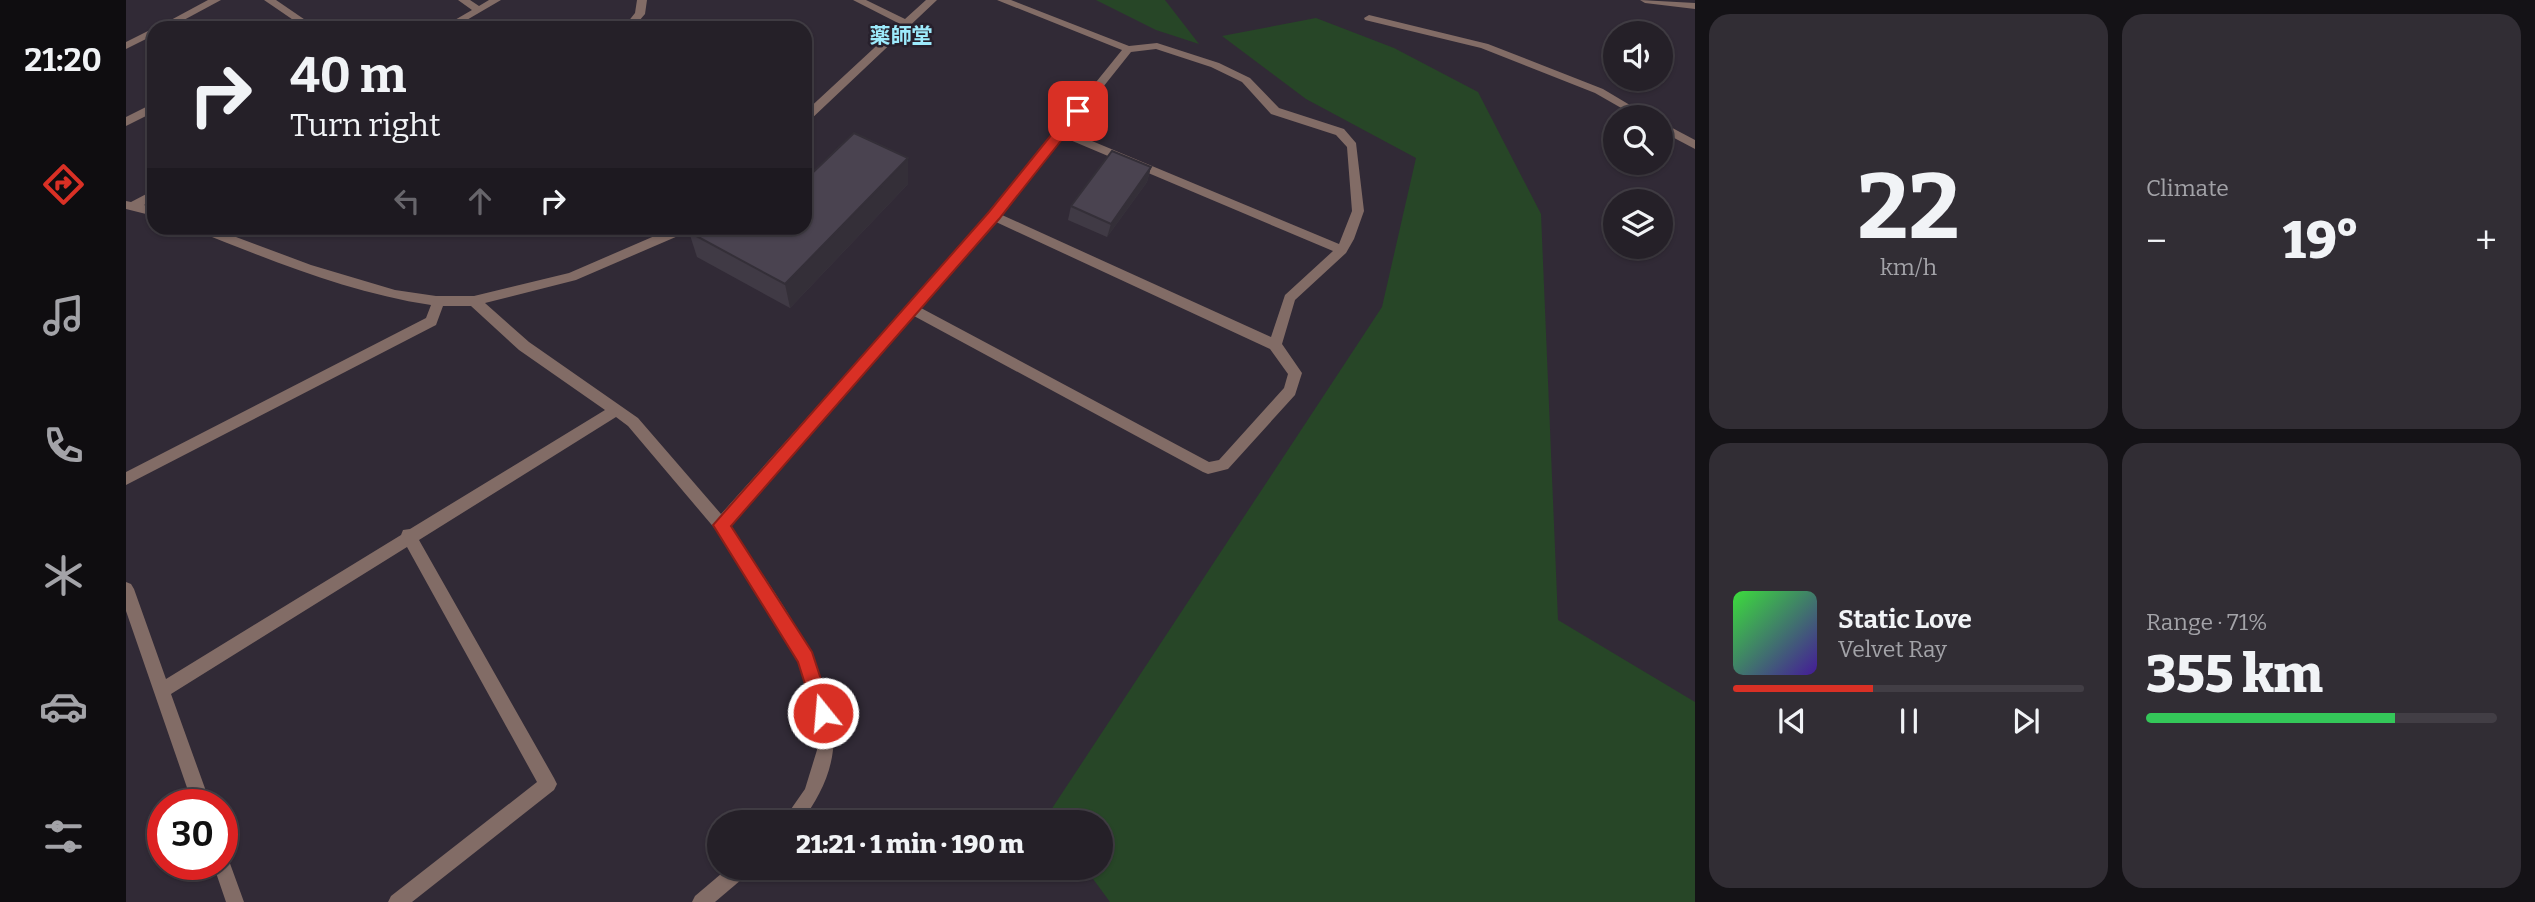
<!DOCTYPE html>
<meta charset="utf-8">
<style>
body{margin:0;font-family:Bitter,"Noto Sans JP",serif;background:#312d34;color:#f1f3f6;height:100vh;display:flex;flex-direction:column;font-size:26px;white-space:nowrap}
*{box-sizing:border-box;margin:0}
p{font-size:23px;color:#a3a3a8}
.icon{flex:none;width:38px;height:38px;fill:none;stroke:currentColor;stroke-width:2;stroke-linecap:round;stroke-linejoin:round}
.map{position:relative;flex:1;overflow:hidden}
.sheet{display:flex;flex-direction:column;gap:14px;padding:14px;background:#141216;width:840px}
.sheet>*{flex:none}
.banner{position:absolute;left:21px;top:21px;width:665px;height:214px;border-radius:21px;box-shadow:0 2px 5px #0004,0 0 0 2px #423e45;background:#252028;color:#f1f3f6;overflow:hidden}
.buttons{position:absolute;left:1477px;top:21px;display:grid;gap:14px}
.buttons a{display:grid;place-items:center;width:70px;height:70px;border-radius:50%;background:#252028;box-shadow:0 2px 5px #0004,0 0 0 2px #423e45;font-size:35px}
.speed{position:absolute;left:21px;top:789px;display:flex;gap:14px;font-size:35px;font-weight:700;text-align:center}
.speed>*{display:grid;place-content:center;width:91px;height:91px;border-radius:50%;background:#252028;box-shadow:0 2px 5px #0004,0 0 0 2px #423e45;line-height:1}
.speed .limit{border:10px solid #d22;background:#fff;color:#111}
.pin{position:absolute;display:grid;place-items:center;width:60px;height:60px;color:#fff;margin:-30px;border-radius:14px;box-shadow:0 4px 10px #0006}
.me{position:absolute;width:77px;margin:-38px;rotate:343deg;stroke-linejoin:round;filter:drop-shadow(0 0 5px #0008)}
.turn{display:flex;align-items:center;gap:24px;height:147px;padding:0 28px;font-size:32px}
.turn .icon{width:91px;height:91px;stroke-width:2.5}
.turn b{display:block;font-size:49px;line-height:60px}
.lanes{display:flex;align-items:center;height:66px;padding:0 28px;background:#0003;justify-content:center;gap:35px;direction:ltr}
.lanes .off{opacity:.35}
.big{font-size:52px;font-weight:800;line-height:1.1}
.sheet .card{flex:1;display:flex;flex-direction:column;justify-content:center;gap:10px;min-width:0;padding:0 24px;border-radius:21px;background:#312d34}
.sheet .dial{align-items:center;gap:0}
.dial b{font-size:91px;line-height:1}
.song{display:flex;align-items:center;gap:21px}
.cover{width:84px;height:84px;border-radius:10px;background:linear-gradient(135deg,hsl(120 70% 55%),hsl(260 70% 35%))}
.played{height:7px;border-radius:4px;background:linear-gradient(90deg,#d93025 40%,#423e45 40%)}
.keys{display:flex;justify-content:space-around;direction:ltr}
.heat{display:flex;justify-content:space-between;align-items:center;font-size:38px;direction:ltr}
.charge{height:10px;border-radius:5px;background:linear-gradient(90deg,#34c759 71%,#423e45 0)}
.sheet .tiles{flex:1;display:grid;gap:14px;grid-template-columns:repeat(2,1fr)}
.trip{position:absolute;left:581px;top:810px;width:406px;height:70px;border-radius:35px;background:#252028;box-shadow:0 2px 5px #0004,0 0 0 2px #423e45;font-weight:800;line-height:70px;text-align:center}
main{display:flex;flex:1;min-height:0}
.menu{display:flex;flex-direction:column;width:126px;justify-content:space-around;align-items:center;background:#0f0d10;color:#a3a3a8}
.menu .icon{width:49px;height:49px}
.menu .selected{color:#d93025}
.menu b{font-size:32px;color:#f1f3f6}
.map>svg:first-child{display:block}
.green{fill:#274627}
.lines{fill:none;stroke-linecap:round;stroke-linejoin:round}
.street{fill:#826c66;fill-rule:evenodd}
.wall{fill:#403a45}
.shaded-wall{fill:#342f38}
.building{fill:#4a4350;stroke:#342f38;stroke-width:2}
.route{fill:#d93025;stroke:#8d1f18;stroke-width:2}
.labels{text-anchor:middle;stroke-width:5;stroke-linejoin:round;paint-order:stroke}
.far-quarter-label{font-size:21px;font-weight:bold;fill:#9deafc;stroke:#27202c}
</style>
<main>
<nav class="menu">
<b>21:20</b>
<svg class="icon selected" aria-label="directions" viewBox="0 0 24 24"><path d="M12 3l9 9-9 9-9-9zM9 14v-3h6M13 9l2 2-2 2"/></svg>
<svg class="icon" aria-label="music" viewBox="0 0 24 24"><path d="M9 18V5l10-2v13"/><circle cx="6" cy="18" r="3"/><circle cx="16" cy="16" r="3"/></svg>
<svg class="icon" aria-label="phone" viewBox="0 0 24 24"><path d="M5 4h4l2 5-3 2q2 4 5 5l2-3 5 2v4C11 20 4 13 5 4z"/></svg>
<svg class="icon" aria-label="climate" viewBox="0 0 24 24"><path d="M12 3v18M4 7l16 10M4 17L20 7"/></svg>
<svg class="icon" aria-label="car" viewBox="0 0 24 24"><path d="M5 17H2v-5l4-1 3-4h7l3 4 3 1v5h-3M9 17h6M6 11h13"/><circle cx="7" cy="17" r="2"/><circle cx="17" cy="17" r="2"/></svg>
<svg class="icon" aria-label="filters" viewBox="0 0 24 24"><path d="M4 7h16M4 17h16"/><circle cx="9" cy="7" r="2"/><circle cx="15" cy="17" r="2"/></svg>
</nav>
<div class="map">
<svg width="1569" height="902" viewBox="0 0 1569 902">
<rect width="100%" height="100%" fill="#312a36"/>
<g class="green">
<polygon points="970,0 1039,0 1073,44 1030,30"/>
<polygon points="1190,18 1268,48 1352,92 1415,214 1432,620 1569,702 1569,902 984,902 959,868 975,868 975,822 925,822 921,816 1256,307 1290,158 1180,99 1096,36"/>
</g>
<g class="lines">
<g class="street">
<polygon points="82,0 95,0 43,28 30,28"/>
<polygon points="138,0 150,0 191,28 179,28"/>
<polygon points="332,0 344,0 353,6 363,0 375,0 327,28 315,28 346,10"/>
<polygon points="511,0 521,0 519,14 507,28 497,28 509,13"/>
<polygon points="727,0 740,0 779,19 800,0 811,0 683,121 679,122 679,112 774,24"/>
<path d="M871,0H885L1003,46L1031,43L1093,63L1124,78L1153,108L1218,129L1230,143L1238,211L1228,239L1220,253L1169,300L1156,344L1176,373L1169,395L1102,469L1082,474L1077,472L788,316L604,526C642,585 716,676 707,750C704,777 691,801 675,822H656L679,789L691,750L689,713L673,662L590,530L502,426L490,417L293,540L428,778L431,784L428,790L286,902H262L265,896L411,782L281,547L45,694L85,805H67L0,611V582L5,584L8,589L40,679L275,535L277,530L284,529L479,410L393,350L345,306H317L310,325L0,485V472L300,318L305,305C224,293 147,261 71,231L69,228H86L185,265L269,290L310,296H348L443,273L547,228H560L552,236L450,280L359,303L403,342L512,418L595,514L864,213L996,50ZM1030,49L1085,67L1116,82L1145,114L1210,135L1221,147L1226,211L1213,244L942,131L1005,52ZM937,137L1207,251L1159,295L1145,337L876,215ZM870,222L1144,349L1162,374L1158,388L1093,460L1083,462L795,308Z"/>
<polygon points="1514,0 1569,3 1569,9 1519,3"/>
<polygon points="1243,15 1362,44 1477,89 1524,117 1511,117 1469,93 1355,48 1239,20 1238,18"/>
<polygon points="28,28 28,35 0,49 0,42"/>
<polygon points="28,103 28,112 0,126 0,117"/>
<polygon points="1535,122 1569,140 1569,149 1535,131"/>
<polygon points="28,190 28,199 18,205 28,208 28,216 0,209 0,201 5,202"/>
<polygon points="96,855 102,858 118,902 100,902 87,864 96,864"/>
<polygon points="602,868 625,868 622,874 589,902 566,902 569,896"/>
</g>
</g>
<g class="wall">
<polygon points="1025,167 1021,182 981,237 942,220 945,206"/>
<polygon points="782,184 664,308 571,257 563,232"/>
</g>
<g class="shaded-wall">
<polygon points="782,158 782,184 664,308 659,284"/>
<polygon points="1025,167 1021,182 981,237 985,224"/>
</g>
<g class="building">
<polygon points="728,133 782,158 659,284 563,232 568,228 679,228 679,180"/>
<polygon points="986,151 1025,167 985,224 945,206"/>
</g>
<polygon class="route" points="952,107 958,111 956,114 873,219 605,526 686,652 706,713 704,719 697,722 690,719 672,662 587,525 863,212 947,108"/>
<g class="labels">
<g class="far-quarter-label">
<text x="775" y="43">薬師堂</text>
</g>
</g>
</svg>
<div class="buttons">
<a><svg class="icon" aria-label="sound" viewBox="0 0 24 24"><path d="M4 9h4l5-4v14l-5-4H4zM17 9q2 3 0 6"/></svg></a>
<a><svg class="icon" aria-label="search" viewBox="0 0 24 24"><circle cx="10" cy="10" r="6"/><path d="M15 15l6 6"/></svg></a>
<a><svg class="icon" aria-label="layers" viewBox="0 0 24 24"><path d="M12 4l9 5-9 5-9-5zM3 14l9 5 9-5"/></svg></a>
</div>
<div class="speed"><div class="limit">30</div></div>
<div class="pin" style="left:952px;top:111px;background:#d93025"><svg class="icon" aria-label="arrive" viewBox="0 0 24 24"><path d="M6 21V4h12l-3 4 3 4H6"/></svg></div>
<svg class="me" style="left:697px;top:713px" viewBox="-20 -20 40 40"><circle r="17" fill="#d93025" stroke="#fff" stroke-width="3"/><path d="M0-11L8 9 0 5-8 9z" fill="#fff"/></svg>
<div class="trip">21:21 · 1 min · 190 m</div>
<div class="banner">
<div class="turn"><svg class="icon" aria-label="right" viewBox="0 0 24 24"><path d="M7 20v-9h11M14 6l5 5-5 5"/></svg><div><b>40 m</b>Turn right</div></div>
<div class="lanes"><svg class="icon off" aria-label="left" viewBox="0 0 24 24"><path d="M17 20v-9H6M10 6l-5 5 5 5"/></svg><svg class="icon off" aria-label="ahead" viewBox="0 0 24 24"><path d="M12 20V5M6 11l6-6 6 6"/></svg><svg class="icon" aria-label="right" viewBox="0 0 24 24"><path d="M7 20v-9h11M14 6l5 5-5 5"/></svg></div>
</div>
</div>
<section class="sheet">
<div class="tiles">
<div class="card dial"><b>22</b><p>km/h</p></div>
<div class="card"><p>Climate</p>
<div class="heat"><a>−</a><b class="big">19°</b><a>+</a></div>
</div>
<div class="card">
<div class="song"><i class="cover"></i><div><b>Static Love</b><p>Velvet Ray</p></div></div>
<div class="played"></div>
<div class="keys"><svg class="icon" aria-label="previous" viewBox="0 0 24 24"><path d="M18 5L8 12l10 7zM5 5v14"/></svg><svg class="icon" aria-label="pause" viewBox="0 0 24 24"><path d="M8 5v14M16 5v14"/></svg><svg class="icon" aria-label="next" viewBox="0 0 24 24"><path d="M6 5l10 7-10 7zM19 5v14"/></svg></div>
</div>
<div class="card"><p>Range · 71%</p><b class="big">355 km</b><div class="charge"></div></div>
</div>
</section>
</main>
